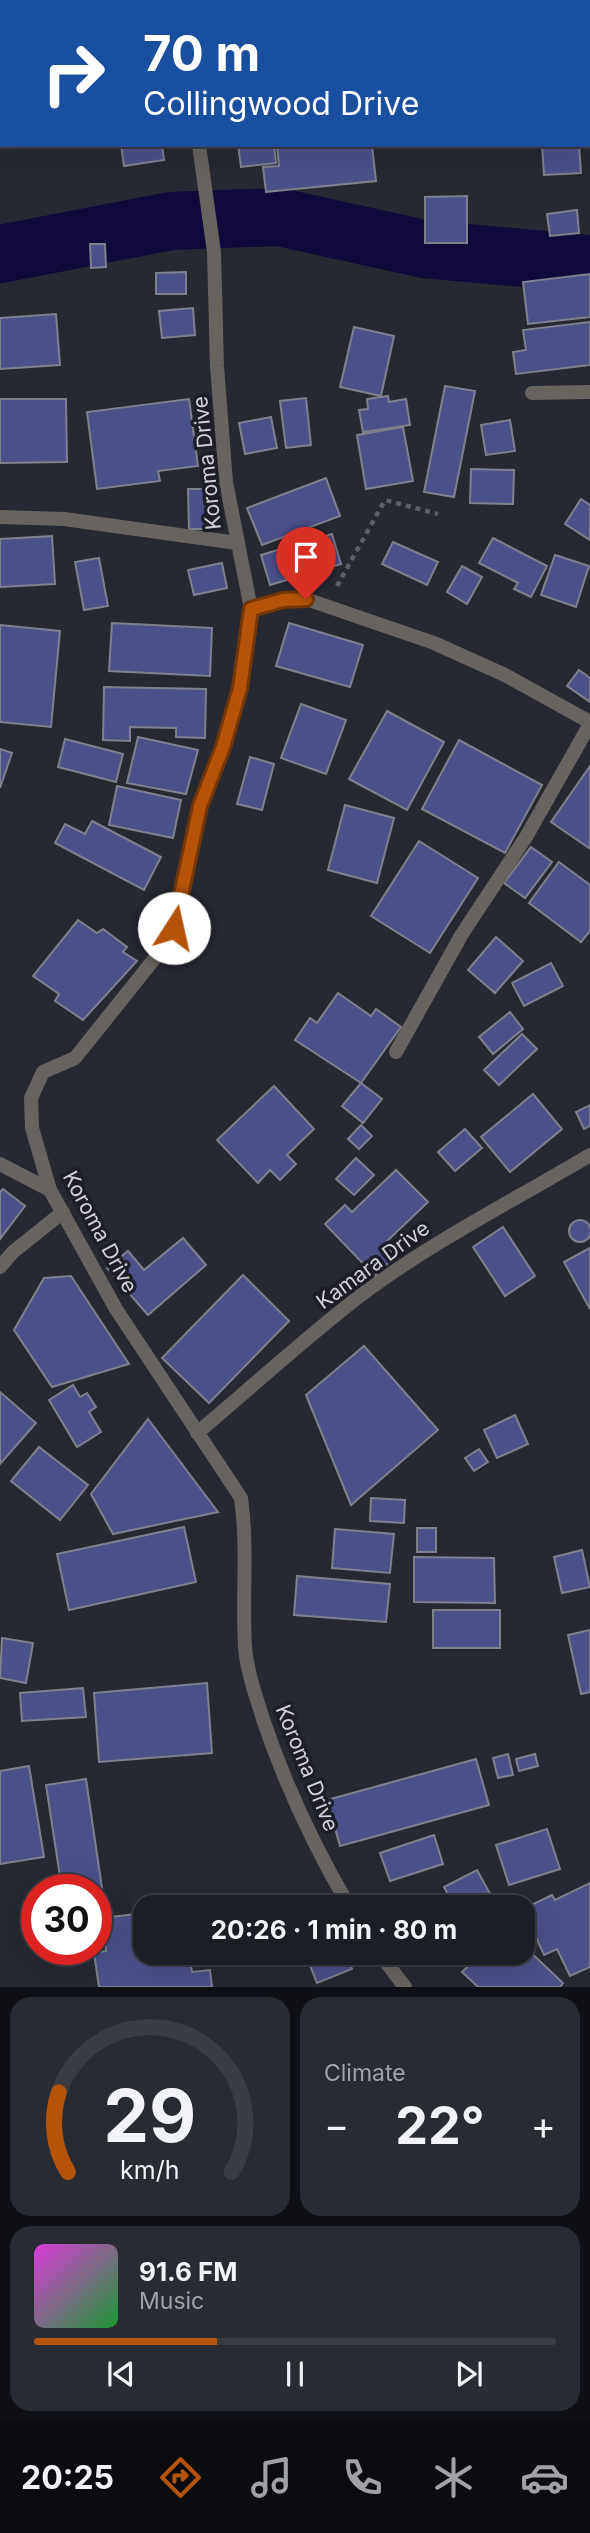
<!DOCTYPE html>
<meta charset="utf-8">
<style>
body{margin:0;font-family:Inter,sans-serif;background:#292b32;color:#f1f3f6;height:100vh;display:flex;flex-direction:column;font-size:26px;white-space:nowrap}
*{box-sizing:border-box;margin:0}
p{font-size:23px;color:#a0a2a7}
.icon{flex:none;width:38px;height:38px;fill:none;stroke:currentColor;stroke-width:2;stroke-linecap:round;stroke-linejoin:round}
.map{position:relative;height:1987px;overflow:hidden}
.drawer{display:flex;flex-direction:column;gap:10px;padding:10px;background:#0f1015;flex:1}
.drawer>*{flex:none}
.guide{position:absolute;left:0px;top:0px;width:592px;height:147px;box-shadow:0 7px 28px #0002,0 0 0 2px #3a3c43;background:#1a4fa0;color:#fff;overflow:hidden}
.speed{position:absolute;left:21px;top:1874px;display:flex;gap:14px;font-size:35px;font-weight:700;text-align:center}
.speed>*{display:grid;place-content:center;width:91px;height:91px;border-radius:50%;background:#1c1e26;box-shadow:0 7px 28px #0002,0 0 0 2px #3a3c43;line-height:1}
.speed .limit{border:10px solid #d22;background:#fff;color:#111}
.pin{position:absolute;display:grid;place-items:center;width:60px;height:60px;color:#fff;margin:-72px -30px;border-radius:50% 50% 50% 0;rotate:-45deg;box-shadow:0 0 7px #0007}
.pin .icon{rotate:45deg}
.me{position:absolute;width:77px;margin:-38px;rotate:10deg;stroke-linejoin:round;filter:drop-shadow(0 0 5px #0008)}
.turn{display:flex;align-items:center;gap:24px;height:147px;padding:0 28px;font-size:32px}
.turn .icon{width:91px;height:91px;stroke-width:2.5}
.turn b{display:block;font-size:49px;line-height:60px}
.big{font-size:52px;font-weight:700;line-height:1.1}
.drawer .card{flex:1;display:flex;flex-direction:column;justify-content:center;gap:10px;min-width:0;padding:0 24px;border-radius:21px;background:#292b32}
.drawer .dial{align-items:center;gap:0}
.dial svg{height:182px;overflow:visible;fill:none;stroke:#3a3c43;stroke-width:7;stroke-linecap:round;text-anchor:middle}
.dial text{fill:#f1f3f6;stroke:none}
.song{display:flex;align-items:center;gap:21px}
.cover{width:84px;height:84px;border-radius:10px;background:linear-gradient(135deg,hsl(300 70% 55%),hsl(130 70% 35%))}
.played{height:7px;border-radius:4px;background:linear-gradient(90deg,#b45309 35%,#3a3c43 35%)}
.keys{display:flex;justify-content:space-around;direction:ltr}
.heat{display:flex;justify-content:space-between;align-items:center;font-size:38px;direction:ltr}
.drawer .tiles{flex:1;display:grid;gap:10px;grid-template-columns:1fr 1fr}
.card:last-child{grid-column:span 2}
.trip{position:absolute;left:133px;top:1895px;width:402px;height:70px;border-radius:21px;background:#1c1e26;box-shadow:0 7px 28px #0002,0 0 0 2px #3a3c43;font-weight:700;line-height:70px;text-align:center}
.dock{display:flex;height:112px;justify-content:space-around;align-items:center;background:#0b0c0f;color:#a0a2a7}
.dock .icon{width:49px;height:49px}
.dock .active{color:#b45309}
.dock b{font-size:32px;color:#f1f3f6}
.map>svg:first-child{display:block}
.green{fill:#3b3f6a}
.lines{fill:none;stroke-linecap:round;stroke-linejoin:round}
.river{stroke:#0f093c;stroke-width:58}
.building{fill:#4c5089;stroke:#7e808c;stroke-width:2}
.path{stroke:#5d5e67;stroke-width:4.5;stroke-dasharray:5 5;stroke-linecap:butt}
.street{stroke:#67635f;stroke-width:14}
.route-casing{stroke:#753606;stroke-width:18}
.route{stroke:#b45309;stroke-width:12}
.labels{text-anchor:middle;stroke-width:7;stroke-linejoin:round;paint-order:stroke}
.street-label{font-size:21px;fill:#d1d2d8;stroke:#1d1e28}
</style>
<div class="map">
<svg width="590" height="1987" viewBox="0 0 590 1987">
<rect width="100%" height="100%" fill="#262832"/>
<polygon class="green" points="180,213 184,229 70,250 0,276 0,227 51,233"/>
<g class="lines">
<polyline class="river" points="0,254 171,221 279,217 424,249 590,264"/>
</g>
<g class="building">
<polygon points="288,0 313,0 314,2 285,2"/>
<polygon points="313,0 366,0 363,2"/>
<polygon points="384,0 411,0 412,2 385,2"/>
<polygon points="462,0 513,0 514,2 462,2"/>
<polygon points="121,145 162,145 164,160 124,166"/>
<polygon points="238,145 274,145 276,163 241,167"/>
<polygon points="277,145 372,145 376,181 266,192 263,167 279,166"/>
<polygon points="542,145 579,145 581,173 544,175"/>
<polygon points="467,196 467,243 425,243 425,197"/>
<polygon points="577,210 579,233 550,236 547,214"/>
<polygon points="90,244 105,244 106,267 91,268"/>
<polygon points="186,272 186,294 156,294 156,273"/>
<polygon points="590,274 590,317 528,324 523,282"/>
<polygon points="193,308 195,335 162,338 159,311"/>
<polygon points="56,314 60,365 0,369 0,318"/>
<polygon points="590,322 590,365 516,374 513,352 526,350 523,330"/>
<polygon points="354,327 394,336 381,396 340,387"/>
<polygon points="445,386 475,391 454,497 424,492"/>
<polygon points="388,396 389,402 406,399 410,425 363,432 359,410 368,409 367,399"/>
<polygon points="306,398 311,445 286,448 280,401"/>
<polygon points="0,399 66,399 67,462 0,463"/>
<polygon points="189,399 198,466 158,471 160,481 97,489 87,412"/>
<polygon points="271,417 277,448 245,454 239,423"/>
<polygon points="510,420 515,451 486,455 481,425"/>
<polygon points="403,427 413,481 366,489 357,435"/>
<polygon points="471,469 514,470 513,504 470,503"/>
<polygon points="326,478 340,516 262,545 247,508"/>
<polygon points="188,489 217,489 216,529 189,529"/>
<polygon points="581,499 590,505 590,540 565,524"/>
<polygon points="332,534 341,564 270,585 261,555"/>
<polygon points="52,536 55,584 0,587 0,539"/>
<polygon points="493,538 547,566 531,597 514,589 518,583 479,563"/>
<polygon points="393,542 438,562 427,585 382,564"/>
<polygon points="555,555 589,566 576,607 541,595"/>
<polygon points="99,558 108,606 84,610 75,562"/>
<polygon points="222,563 227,588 194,595 188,570"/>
<polygon points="462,566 482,577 467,604 447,592"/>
<polygon points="112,623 212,628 210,676 109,671"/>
<polygon points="289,623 363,645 350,687 276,666"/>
<polygon points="0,625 60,631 51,727 0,722"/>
<polygon points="579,670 590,678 590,702 567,686"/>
<polygon points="104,687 206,689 205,738 176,737 176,728 130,727 130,741 103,740"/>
<polygon points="301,704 346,720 326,774 281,758"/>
<polygon points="387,711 444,742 407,810 349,779"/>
<polygon points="138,737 198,750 186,794 127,783"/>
<polygon points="65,739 123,754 116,782 58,767"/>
<polygon points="459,740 542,785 505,853 422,809"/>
<polygon points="0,749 12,753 0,788"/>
<polygon points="250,757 274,764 262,810 237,804"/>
<polygon points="590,766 590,846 589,848 551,822"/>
<polygon points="117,786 181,800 173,838 109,825"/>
<polygon points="345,805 394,818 377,883 328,870"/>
<polygon points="92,821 161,857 144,890 55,843 65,824 85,834"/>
<polygon points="419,841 478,878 430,953 371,916"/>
<polygon points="531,847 552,862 525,898 504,883"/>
<polygon points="559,862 590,885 590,931 581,942 529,903"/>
<polygon points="78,920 97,933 103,929 127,947 123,952 137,961 83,1020 55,1001 59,994 33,976"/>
<polygon points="496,937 523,961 495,993 468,970"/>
<polygon points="551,963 563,986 524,1006 512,983"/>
<polygon points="338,993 371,1016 376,1009 401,1027 361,1083 295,1040 310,1018 317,1023"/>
<polygon points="510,1012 523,1029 493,1054 479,1037"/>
<polygon points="522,1034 537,1049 499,1085 484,1070"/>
<polygon points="361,1083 382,1099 363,1123 342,1106"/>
<polygon points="274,1086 314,1129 287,1155 296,1164 280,1180 270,1170 258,1183 217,1140"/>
<polygon points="533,1094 562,1129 510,1172 481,1137"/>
<polygon points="590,1105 590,1126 584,1129 576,1112"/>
<polygon points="361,1125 372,1136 359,1149 348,1139"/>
<polygon points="465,1129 482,1148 455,1171 438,1152"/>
<polygon points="356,1158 374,1175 354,1195 336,1179"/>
<polygon points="396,1170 428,1202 384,1244 395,1256 375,1276 325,1224 345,1205 352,1212"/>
<polygon points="3,1189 25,1206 0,1239 0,1192"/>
<circle cx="580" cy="1231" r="11"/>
<polygon points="503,1227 535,1276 505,1296 473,1247"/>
<polygon points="183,1238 206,1265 148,1315 107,1268 128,1251 144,1270"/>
<polygon points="590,1248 590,1309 564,1262"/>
<polygon points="243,1275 289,1321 209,1403 162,1358"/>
<polygon points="71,1276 129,1364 52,1387 14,1330 44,1278"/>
<polygon points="364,1346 438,1430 351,1505 306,1395"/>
<polygon points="73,1385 80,1397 87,1393 96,1407 89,1412 101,1432 77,1447 49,1400"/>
<polygon points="0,1392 36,1423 0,1464"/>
<polygon points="515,1415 528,1444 497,1458 484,1430"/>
<polygon points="148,1419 218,1512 113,1534 91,1494"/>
<polygon points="39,1447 88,1485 60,1520 11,1481"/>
<polygon points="479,1449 488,1462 474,1471 465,1458"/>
<polygon points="371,1498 405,1500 404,1523 370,1521"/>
<polygon points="184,1527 196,1582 69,1610 57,1554"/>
<rect x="417" y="1528" width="19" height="24"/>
<polygon points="335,1529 394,1534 390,1573 332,1568"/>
<polygon points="582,1550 590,1587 562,1593 554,1557"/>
<polygon points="414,1557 494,1558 495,1603 414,1602"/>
<polygon points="297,1576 390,1584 386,1622 294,1615"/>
<rect x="433" y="1610" width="67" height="38"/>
<polygon points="590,1630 590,1692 581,1694 568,1635"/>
<polygon points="2,1638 33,1643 26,1683 0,1678"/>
<polygon points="207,1683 212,1753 99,1762 94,1693"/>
<polygon points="83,1688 86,1717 22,1721 20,1693"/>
<polygon points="508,1754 513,1775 498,1778 493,1758"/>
<polygon points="535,1754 538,1766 519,1771 516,1759"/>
<polygon points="476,1759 489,1805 340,1846 327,1800"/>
<polygon points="29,1766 44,1857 0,1864 0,1771"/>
<polygon points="86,1779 102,1888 62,1890 46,1785"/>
<polygon points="547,1829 560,1869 509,1885 496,1845"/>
<polygon points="434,1835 443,1864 390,1881 380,1853"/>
<polygon points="477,1870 493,1899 477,1908 455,1908 444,1887"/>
<polygon points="590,1883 590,1967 570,1976 557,1949 544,1955 523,1909 552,1895 555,1900"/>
<polygon points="324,1895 329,1908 290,1908"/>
<polygon points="145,1913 145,1953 189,1953 192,1972 210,1970 212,1987 99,1987 94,1953 106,1951 103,1918"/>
<polygon points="523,1945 563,1983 560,1987 478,1987 462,1972 481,1953 523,1953"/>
<polygon points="305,1953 346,1953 352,1969 317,1983"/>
</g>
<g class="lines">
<polyline class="path" points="337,586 385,500 438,514"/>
<g class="street">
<polyline points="123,0 124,2"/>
<polyline points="564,0 564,2"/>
<path d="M199,145L214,252L217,366L226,482L251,609L240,689L223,747L200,806L174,928L155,958L75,1058L43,1072L31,1098L32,1128L50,1190L116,1309L241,1498C248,1548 242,1597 245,1647C247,1672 256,1696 263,1719C285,1785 315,1848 350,1908"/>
<polyline points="532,393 590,392"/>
<polyline points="0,517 64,519 237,543"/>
<polyline points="251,609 283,600 306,599 434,643 505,675 590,722"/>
<polyline points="396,1052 462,934 526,837 590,724"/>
<polyline points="0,1164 50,1190"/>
<polyline points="0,1267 13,1252 63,1212"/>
<path d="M197,1433C252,1387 305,1338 361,1295C433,1241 513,1201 590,1155"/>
<polyline points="379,1953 405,1987"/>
</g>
</g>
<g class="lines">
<defs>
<polyline id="route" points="174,928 200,806 223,747 240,688 251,609 283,600 306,599"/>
</defs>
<use href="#route" class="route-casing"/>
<use href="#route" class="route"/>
</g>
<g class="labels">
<g class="street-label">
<text transform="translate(207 463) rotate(-96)" y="7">Koroma Drive</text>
<text transform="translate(100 1232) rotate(62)" y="7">Koroma Drive</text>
<text transform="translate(373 1265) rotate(-36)" y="7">Kamara Drive</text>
<text transform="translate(307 1768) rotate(68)" y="7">Koroma Drive</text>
</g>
</g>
</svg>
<div class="speed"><div class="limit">30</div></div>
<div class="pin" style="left:306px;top:599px;background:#d93025"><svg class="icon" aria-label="arrive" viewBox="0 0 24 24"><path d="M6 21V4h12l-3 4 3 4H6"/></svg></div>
<svg class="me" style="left:174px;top:928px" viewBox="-20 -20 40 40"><circle r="19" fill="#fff"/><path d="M0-13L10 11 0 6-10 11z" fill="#b45309"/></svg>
<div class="trip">20:26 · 1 min · 80 m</div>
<div class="guide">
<div class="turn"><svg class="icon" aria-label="right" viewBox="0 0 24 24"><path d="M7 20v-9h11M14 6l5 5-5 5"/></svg><div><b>70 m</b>Collingwood Drive</div></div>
</div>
</div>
<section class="drawer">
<div class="tiles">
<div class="card dial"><svg viewBox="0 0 100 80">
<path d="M14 69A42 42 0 1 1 86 69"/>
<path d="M14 69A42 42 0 0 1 10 34" stroke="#b45309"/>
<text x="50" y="56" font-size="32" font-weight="700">29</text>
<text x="50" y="72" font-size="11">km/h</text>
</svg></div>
<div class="card"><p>Climate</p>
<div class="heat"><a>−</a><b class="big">22°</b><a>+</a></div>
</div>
<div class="card">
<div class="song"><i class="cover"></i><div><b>91.6 FM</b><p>Music</p></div></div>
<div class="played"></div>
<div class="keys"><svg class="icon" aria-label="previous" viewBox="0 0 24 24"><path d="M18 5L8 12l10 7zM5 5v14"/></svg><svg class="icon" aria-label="pause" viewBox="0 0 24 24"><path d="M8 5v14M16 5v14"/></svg><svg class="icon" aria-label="next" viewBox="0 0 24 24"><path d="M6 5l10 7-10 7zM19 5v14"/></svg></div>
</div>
</div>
</section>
<nav class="dock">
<b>20:25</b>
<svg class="icon active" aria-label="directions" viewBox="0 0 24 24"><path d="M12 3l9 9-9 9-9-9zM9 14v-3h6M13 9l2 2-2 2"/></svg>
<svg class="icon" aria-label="music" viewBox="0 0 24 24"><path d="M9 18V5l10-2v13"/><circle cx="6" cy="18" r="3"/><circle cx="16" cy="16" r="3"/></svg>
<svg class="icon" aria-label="phone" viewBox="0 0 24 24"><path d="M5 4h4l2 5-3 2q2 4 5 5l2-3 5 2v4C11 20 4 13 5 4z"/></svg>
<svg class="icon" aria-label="climate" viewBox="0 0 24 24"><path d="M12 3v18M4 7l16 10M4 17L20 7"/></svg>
<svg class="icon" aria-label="car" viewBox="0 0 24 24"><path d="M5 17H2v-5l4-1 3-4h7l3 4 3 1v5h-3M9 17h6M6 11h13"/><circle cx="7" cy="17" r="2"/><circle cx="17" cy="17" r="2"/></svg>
</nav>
